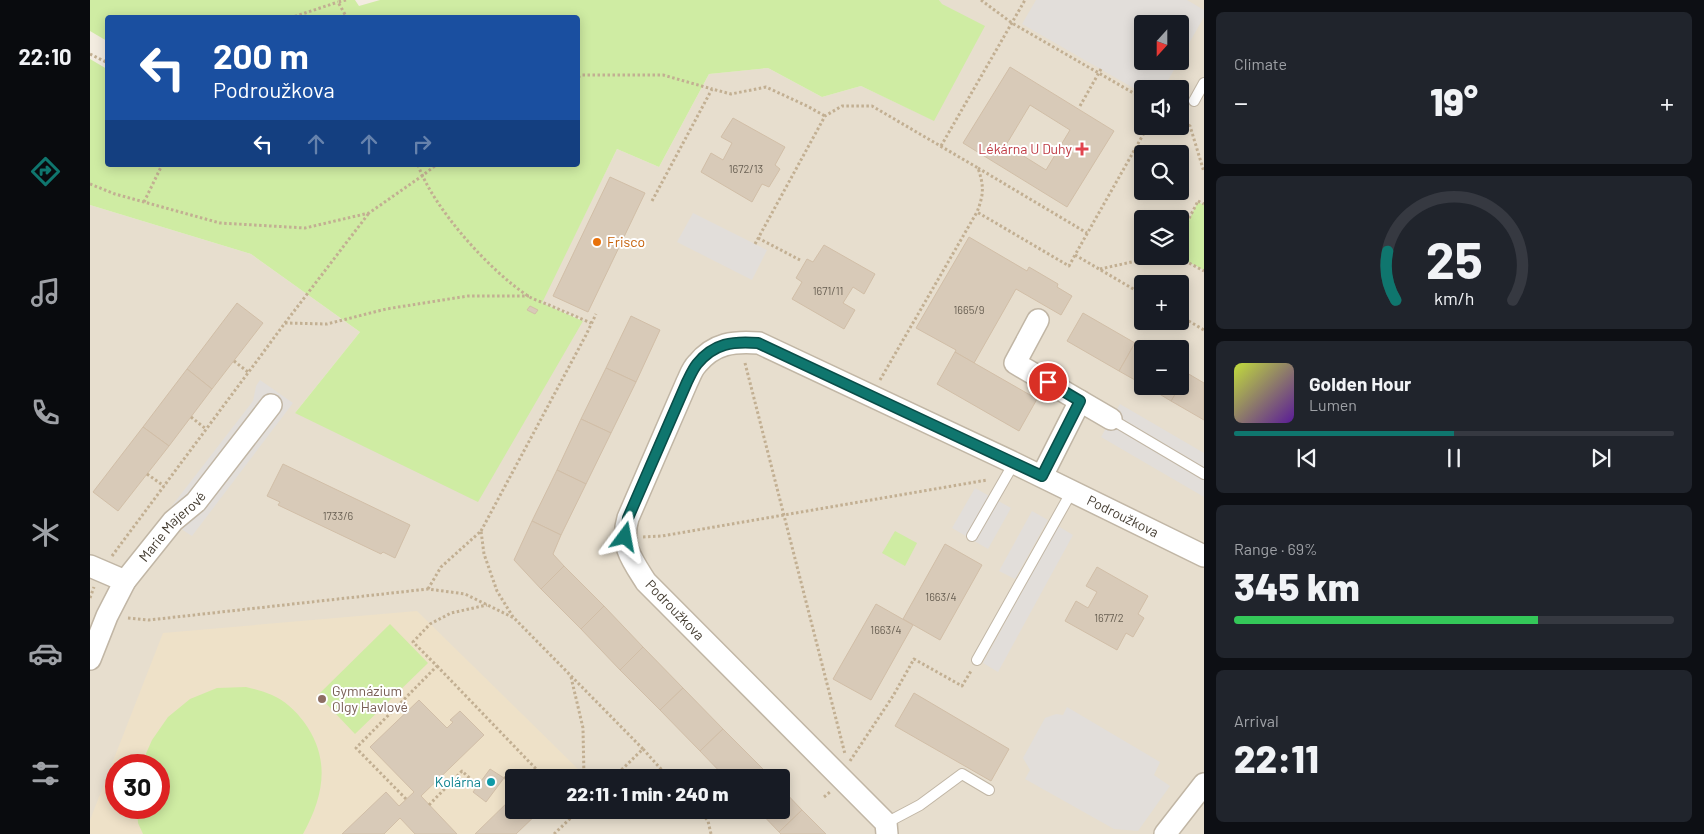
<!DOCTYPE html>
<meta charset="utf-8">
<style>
body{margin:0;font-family:Barlow,sans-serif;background:#20242c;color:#f1f3f6;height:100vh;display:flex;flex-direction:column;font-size:19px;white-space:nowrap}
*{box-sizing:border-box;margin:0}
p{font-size:16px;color:#9ea1a6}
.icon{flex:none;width:28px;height:28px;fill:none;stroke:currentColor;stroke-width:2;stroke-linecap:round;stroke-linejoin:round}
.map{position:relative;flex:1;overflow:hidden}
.details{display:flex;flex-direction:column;gap:12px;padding:12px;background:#0d0f14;width:500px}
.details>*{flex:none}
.top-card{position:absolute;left:15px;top:15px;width:475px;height:152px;border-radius:5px;box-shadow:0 2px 12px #0003;background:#1a4fa0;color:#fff;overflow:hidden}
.needle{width:32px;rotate:201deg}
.buttons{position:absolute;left:1044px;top:15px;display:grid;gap:10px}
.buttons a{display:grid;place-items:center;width:55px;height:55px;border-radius:5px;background:#171b24;box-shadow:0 2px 12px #0003;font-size:25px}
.speed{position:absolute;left:15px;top:754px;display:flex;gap:10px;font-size:25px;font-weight:700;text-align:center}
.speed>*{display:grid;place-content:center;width:65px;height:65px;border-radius:50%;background:#171b24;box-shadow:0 2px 12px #0003;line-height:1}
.speed .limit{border:8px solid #d22;background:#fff;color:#111}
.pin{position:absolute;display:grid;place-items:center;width:42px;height:42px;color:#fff;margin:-21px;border:2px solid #fff;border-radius:50%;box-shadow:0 1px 5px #0007}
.me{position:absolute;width:55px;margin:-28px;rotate:13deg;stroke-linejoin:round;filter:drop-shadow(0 0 4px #0008)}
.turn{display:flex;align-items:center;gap:18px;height:105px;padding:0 25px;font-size:22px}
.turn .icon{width:65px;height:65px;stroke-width:2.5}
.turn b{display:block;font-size:35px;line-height:42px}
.lanes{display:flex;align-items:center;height:48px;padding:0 25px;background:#0003;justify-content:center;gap:25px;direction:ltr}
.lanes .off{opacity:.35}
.big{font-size:38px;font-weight:800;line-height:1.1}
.details .card{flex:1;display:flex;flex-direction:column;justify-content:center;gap:8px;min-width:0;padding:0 18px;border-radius:8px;background:#20242c}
.details .dial{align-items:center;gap:0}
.dial svg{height:130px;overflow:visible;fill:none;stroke:#363941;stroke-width:7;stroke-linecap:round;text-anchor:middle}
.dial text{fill:#f1f3f6;stroke:none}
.song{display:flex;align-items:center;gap:15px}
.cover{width:60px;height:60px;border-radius:8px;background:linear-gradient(135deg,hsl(70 70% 55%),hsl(270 70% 35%))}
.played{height:5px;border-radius:2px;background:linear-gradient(90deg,#0f766e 50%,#363941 50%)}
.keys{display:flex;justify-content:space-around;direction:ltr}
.heat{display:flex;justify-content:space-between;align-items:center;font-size:28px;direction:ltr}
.charge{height:8px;border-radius:4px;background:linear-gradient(90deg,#34c759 69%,#363941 0)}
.trip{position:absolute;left:415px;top:769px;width:285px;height:50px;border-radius:5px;background:#171b24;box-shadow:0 2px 12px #0003;font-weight:800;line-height:50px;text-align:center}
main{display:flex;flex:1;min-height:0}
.menu{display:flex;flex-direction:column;width:90px;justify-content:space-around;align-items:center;background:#090b0e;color:#9ea1a6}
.menu .icon{width:35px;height:35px}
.menu .selected{color:#0f766e}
.menu b{font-size:22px;color:#f1f3f6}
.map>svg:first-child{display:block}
.residential{fill:#e7dece;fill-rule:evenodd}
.education{fill:#eee1c8;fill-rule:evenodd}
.green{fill:#cfeca3}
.parking{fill:#e2deda}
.building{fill:#d8cab8;stroke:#d1bea7;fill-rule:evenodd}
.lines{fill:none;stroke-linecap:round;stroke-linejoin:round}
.lane-casing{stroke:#c1b6a5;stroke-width:12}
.street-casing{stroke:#c1b6a5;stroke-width:24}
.path{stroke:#c2af92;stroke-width:3;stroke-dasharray:2.5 2.5;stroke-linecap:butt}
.lane{stroke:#fff;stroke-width:10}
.street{stroke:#fff;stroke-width:21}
.route-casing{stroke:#0a4d48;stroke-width:12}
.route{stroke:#0f766e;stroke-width:9}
.health-dot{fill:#e0444e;stroke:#fff;stroke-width:2}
.food-dot{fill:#e8710a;stroke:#fff;stroke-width:2}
.education-dot{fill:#8d6e63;stroke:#fff;stroke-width:2}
.culture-dot{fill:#0f9aa8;stroke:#fff;stroke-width:2}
.labels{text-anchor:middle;stroke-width:4;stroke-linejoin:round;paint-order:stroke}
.number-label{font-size:11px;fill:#696053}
.health-label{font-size:14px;fill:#be3a42;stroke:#fff;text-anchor:end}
.food-label{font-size:14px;fill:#c56008;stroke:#fff;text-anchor:start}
.street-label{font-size:14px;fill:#443c31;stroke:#fff}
.education-label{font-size:14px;fill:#785e54;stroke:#fff;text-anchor:start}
.culture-label{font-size:14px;fill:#0d838f;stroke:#fff;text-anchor:end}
</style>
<main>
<nav class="menu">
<b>22:10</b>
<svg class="icon selected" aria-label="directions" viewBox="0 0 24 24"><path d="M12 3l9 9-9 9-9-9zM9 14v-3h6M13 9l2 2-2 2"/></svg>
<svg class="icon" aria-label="music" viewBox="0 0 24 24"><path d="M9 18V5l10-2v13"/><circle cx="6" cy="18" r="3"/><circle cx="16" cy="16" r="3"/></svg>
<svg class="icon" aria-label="phone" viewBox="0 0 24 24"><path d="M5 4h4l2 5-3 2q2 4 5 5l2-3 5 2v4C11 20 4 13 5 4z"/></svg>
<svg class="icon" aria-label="climate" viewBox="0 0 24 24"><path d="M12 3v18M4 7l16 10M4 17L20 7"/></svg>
<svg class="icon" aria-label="car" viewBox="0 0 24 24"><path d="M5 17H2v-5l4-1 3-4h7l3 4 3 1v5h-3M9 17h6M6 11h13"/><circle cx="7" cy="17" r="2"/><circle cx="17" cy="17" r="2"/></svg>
<svg class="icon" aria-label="filters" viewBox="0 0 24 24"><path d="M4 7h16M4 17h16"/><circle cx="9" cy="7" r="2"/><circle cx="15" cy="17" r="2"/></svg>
</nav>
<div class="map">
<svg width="1114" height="834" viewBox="0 0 1114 834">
<rect width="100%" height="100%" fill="#f3ece0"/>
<path class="residential" d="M849,0H1114V834H0V205L161,254L270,332L205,413L493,320L451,303L527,149L569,167L619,74L678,68L732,97L771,86L843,120L851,4ZM1052,24H1090V61H1052ZM1052,89H1090V126H1052ZM1052,154H1090V191H1052ZM1052,219H1090V256H1052ZM1052,284H1090V321H1052ZM1052,349H1090V386H1052ZM26,765H69V808H26ZM424,778H691V810H424Z"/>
<path class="education" d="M327,611L491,772L485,777L424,778V810H451L426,834H0V820L73,633ZM26,765H69V808H26Z"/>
<g class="green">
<polygon points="0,0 265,0 269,6 290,0 849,0 852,4 895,26 844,121 771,86 732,97 678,68 619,74 569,167 527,149 452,303 493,321 388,502 205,413 270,332 161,254 0,205 0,59 17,69 18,165 488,165 488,18 18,18 17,41 0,31"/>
<polygon points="1108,202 1114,205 1114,270 1087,256 1090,256 1090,237"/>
<polygon points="805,531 827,543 815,566 792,553"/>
<polygon points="300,624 338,663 265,734 228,695"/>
<path d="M156,687C164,689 173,691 182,695C194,700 206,711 214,722C241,759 234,796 213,834H53L48,823L47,808H69V765H51L62,740L78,717L100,699L127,688Z"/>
</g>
<g class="parking">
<polygon points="946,0 1097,0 1114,10 1114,17 1090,59 1090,24 1052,24 1052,61 1089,61 1073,89 1052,89 1052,93 932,24"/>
<polygon points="603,213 677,250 662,280 587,242"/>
<polygon points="170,380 203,403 102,536 91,529 86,530 47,551 163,401 166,386"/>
<polygon points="1030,404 1114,453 1114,497 1011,437"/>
<polygon points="885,488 921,508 898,549 862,528"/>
<polygon points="942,511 958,520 925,579 909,571"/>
<polygon points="968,526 983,535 908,672 893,663"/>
<polygon points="977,707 1070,762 1064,775 1080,786 1048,831 1024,829 935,779 940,770 933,758 955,718 966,714 973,715"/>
</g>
<g class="building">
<path d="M920,67L1024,131L977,207L873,143ZM940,105L980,130L956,170L916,145Z"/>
<polygon points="643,118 695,147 685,165 690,169 679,187 672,184 662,202 611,172 621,153 633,160 642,143 631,137"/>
<polygon points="520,177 555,193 498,312 463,296"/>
<polygon points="879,237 937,271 939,267 968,284 967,287 982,296 971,315 926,289 884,363 865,352 866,350 826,328"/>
<polygon points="734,245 785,274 774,294 763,287 753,303 765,310 754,329 702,299 712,282 706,278 717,259 723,262"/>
<polygon points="147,303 173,323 122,389 97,369"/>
<polygon points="440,306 448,310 445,314 437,310"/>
<polygon points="993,313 1045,343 1029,371 977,341"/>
<polygon points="541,316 570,330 546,382 516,368"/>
<polygon points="1045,343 1055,349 1052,349 1052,384 1029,371"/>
<polygon points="865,352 947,399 929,431 847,384"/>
<polygon points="516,368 546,382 521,433 491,419"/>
<polygon points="97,369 122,389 79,446 53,427"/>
<polygon points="1090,369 1097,373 1090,386"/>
<polygon points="1097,373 1114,383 1114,420 1081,401"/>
<polygon points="1056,386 1090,386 1081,401"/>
<polygon points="491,419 521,433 496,484 467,470"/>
<polygon points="53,427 79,446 28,511 3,492"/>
<polygon points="193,464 320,525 305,558 293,552 291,554 188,505 190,502 177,496"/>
<polygon points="467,470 496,484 471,535 442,521"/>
<polygon points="442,521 471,535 463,554 474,566 451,589 424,560"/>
<polygon points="855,544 892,565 850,640 813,619"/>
<polygon points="474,566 514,606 491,629 451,589"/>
<polygon points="1007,567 1058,596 1048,614 1054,618 1043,637 1036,633 1027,650 975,621 986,601 998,608 1007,592 996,586"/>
<polygon points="786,604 823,625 781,700 743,679"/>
<polygon points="514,606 553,647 530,670 491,629"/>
<polygon points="553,647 593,688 570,710 530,670"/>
<polygon points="593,688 633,729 610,751 570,710"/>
<polygon points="824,693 919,749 901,781 805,726"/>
<polygon points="329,700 357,728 363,722 360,720 370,711 394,735 331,796 367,834 325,834 310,818 294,834 252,834 296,792 309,806 324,792 280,747"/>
<polygon points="633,729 673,769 664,778 636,778 610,751"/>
<polygon points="400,769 414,778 396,802 383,792"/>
<polygon points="673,769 681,778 664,778"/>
<polygon points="691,788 712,810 689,832 668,810 691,810"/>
<polygon points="424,796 424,810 451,810 426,834 385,834"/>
<polygon points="712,810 736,834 691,834 689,832"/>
</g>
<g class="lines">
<defs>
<g id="lane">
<polyline points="1104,101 1114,83"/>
<polyline points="1021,419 1114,474"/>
<polyline points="882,536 924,463"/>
<polyline points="887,660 982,491"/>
<polyline points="796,823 830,805 872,774 899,790"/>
</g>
<g id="street">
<polyline points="948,320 925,363 1021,419"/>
<polyline points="952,476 990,401"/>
<polyline points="0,566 35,581"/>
<path id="s1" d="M0,659L17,616L35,581L83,521L106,502L181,405"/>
<path id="s2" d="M797,834L796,823L556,582C542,560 530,545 538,518L597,382C600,376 602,369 607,364C624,343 644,341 669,343L924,463L1114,556"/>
<polyline points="1075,834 1114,784"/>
</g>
</defs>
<use href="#lane" class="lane-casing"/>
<use href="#street" class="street-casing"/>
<g class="path">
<polyline points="256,0 248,2 257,18"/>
<polyline points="891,0 922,23 1052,98"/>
<polyline points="200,18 248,2"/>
<polyline points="0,54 18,63"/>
<polyline points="488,77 492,75 573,75 622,89"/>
<polyline points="1079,89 1080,88"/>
<polyline points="990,106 1011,69"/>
<polyline points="1090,120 1100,126 1114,172"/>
<polyline points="851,146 935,0"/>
<path d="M328,165C344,209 399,270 438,296C444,300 452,302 459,305C473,311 487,317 501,323"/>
<polyline points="888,168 997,233"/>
<polyline points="0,184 25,194 130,223 215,228 279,213 332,176 346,165"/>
<polyline points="562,201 622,89 641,94 676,87 717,106 735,116"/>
<polyline points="1108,201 1114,204"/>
<polyline points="54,202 72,165"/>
<polyline points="1090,236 1108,201"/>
<polyline points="668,238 710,260"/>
<path d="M665,244L735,116L752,106H782L888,168C894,186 894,194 887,212L979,266L985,255"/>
<polyline points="1086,256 1114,271"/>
<polyline points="1010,269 1069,256"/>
<polyline points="1052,294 985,255 1058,126"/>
<polyline points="1090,316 1114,330"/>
<polyline points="195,323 237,324 296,309 378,296 439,296"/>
<polyline points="144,361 158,372"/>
<polyline points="655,363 755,754"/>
<polyline points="790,380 887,212"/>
<polyline points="101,417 116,429"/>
<polyline points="57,474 74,486"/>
<polyline points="391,531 496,335 506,314"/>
<polyline points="553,537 572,536 897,480"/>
<polyline points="22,556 195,323 279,213"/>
<polyline points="338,589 351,567 391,531 394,554 407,591 423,617"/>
<polyline points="0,598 4,587"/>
<polyline points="38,618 59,620 338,589 375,594 424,618 553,749 523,778"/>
<polyline points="347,666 449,772 414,778"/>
<polyline points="481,677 493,728 494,778"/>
<polyline points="553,749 579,778"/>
<polyline points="760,761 803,696 824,659 872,686 881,671"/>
<polyline points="734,797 740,792"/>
<polyline points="316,799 266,748 347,666 323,642 340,624 361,613 397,605"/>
<polyline points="339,805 372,771 388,786"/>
<polyline points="609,810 618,821 621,834"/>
<polyline points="464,834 489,810"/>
</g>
<use href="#lane" class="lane"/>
<use href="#street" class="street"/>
</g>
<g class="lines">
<defs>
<path id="route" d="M535,537L538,518L597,382C600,376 603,369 607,364C624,343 643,341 668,343L952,476L990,401L958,382"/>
</defs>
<use href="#route" class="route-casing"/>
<use href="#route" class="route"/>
</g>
<path class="health-dot" d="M989.5 141.5h5v5h5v5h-5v5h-5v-5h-5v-5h5z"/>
<circle class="food-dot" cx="507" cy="242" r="5"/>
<circle class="education-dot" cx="232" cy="699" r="5"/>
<circle class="culture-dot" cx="401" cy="782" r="5"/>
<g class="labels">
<g class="number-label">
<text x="656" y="173">1672/13</text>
<text x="738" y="295">1671/11</text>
<text x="879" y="314">1665/9</text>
<text x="248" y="520">1733/6</text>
<text x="851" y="601">1663/4</text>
<text x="1019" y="622">1677/2</text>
<text x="796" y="634">1663/4</text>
</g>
<g class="health-label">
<text x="982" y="154">Lékárna U Duhy</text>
</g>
<g class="food-label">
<text x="517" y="247">Frisco</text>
</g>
<g class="street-label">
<text dy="5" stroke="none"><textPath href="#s2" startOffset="1061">Podroužkova</textPath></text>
<text dy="5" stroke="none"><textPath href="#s1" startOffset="158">Marie Majerové</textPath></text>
<text transform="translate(585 610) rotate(46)" y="5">Podroužkova</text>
</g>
<g class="education-label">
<text x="242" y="696">Gymnázium<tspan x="242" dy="16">Olgy Havlové</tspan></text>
</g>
<g class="culture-label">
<text x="391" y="787">Kolárna</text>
</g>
</g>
</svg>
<div class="buttons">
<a><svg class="needle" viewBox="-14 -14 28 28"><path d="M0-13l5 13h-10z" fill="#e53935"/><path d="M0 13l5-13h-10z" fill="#9ea1a6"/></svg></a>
<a><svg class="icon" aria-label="sound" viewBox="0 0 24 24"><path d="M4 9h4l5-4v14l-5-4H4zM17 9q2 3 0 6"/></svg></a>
<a><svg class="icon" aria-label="search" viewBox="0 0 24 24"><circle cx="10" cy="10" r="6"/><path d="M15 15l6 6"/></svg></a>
<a><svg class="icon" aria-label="layers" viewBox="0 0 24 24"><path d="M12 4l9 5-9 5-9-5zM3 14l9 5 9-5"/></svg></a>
<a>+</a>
<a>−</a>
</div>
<div class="speed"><div class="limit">30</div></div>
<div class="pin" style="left:958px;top:382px;background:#d93025"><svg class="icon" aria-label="arrive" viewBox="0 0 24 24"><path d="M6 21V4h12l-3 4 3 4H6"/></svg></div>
<svg class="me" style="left:535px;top:537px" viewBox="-20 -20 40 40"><path d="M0-17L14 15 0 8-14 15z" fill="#0f766e" stroke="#fff" stroke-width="4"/></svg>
<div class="trip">22:11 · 1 min · 240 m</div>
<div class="top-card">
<div class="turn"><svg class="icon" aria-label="left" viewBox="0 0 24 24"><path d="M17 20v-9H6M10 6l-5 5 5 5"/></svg><div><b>200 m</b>Podroužkova</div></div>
<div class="lanes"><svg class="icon" aria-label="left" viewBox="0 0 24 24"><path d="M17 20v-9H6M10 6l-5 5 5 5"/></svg><svg class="icon off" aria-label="ahead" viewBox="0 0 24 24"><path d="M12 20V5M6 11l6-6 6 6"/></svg><svg class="icon off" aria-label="ahead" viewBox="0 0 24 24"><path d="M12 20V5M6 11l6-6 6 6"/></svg><svg class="icon off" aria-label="right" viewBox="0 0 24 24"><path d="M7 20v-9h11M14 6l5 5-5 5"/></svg></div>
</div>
</div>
<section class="details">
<div class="card"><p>Climate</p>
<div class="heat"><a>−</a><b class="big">19°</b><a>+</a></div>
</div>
<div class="card dial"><svg viewBox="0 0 100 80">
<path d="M14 69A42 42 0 1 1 86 69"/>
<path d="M14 69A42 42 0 0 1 9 39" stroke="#0f766e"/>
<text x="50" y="56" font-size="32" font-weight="700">25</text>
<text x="50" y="72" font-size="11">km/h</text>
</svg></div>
<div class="card">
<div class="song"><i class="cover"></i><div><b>Golden Hour</b><p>Lumen</p></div></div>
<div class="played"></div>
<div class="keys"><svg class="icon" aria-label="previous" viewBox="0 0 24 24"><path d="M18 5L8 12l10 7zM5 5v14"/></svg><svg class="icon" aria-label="pause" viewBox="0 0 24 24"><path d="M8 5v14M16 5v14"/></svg><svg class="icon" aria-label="next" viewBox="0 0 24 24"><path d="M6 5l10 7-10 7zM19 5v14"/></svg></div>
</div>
<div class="card"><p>Range · 69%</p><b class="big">345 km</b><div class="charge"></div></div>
<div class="card"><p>Arrival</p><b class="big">22:11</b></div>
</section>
</main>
